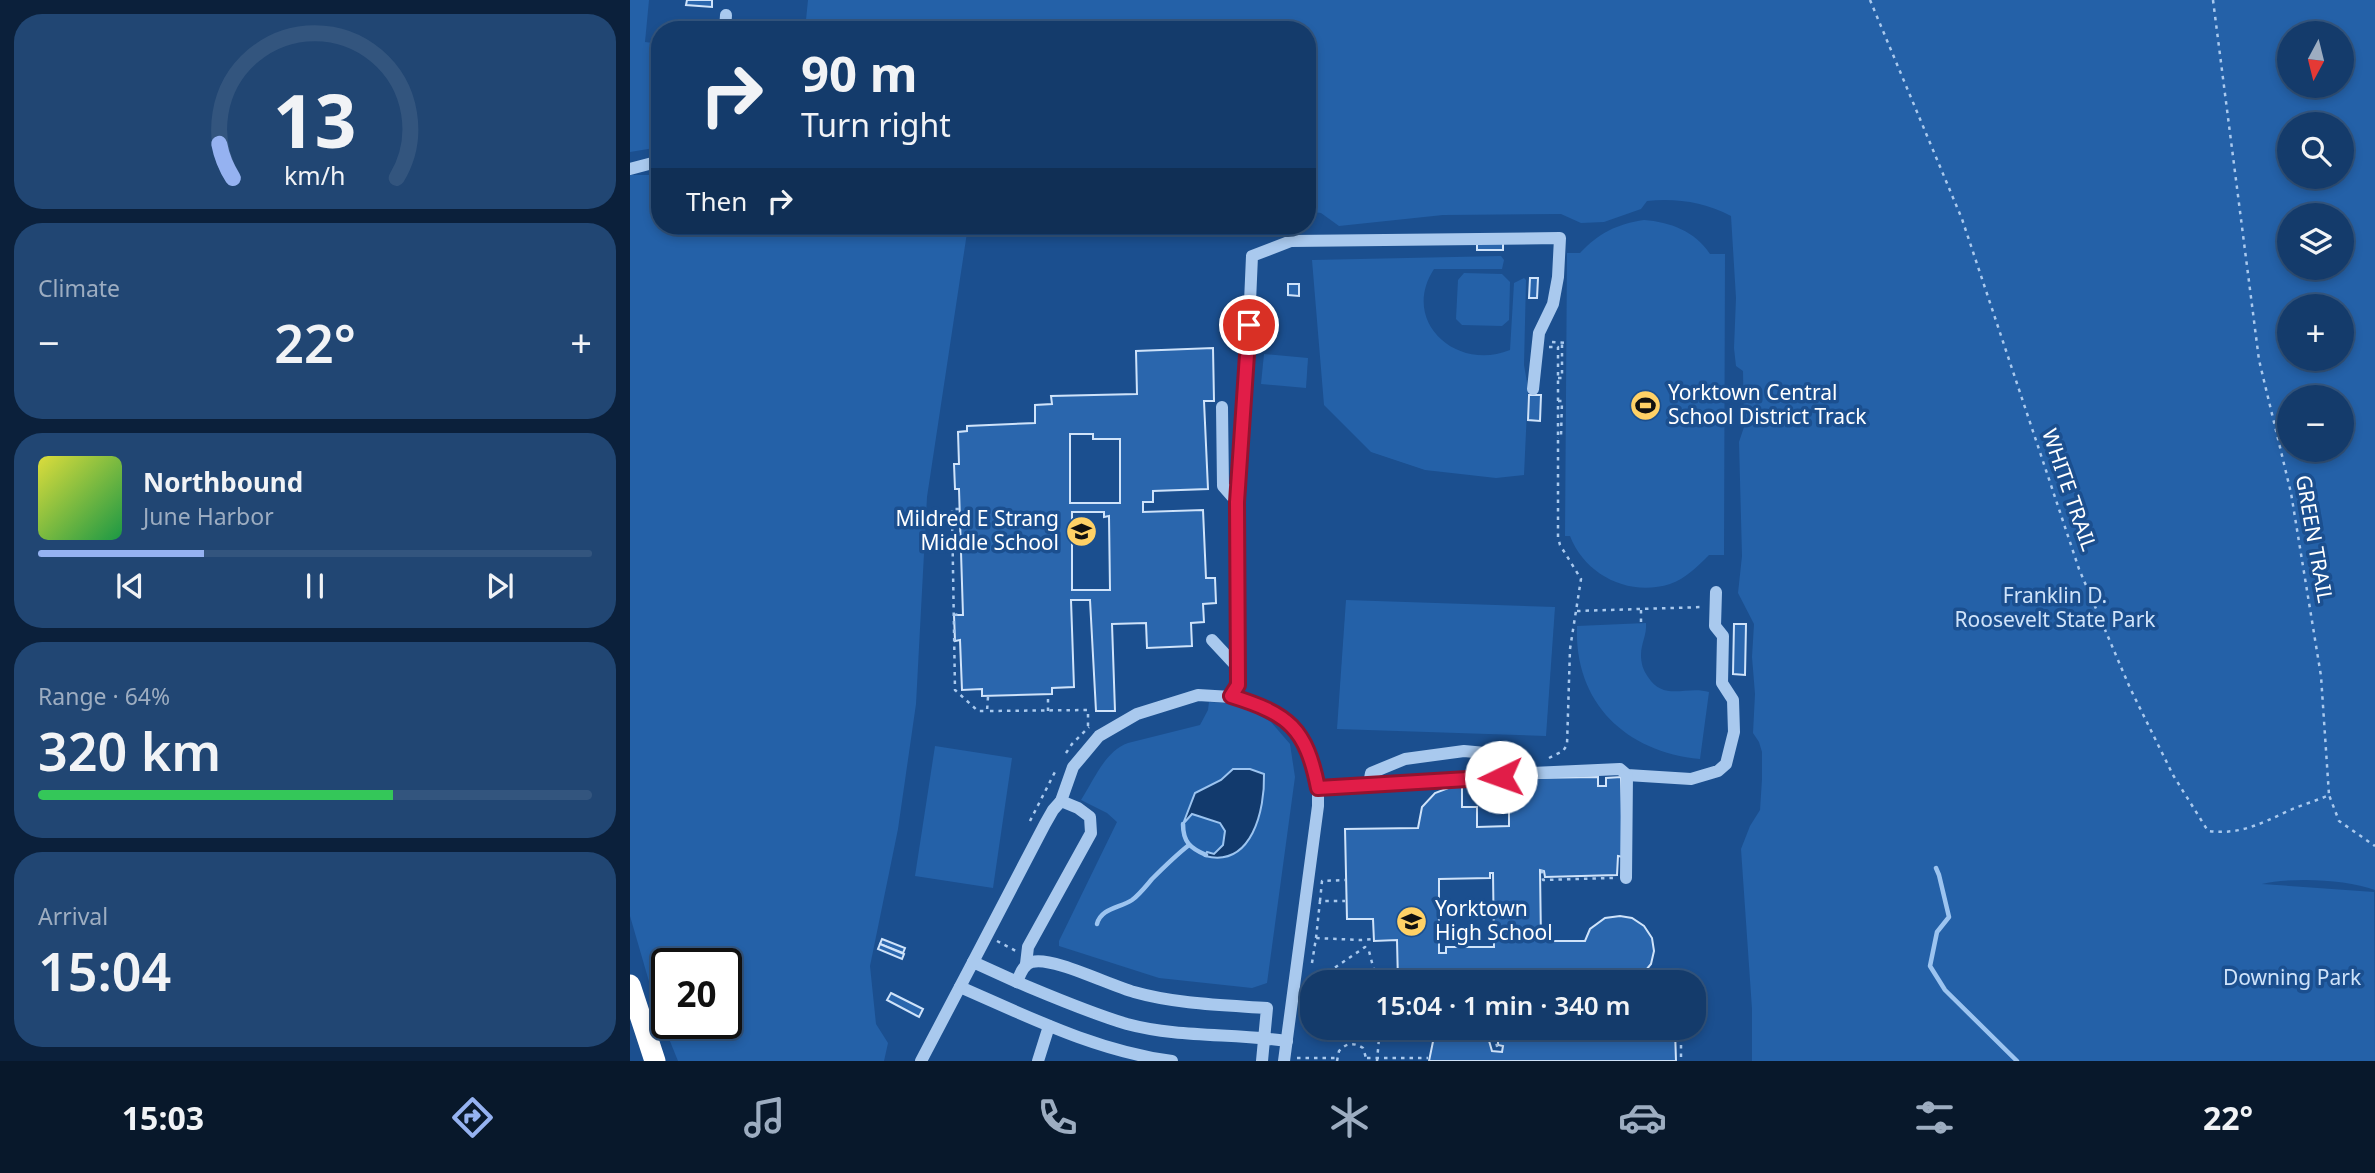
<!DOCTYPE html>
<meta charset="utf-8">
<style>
body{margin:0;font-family:"Noto Sans",sans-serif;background:#214673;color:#f1f3f6;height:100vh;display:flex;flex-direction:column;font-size:26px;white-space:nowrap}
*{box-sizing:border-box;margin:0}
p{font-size:23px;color:#9dadc1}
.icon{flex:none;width:38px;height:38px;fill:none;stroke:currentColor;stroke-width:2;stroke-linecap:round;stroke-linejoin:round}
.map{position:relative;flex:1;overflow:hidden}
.details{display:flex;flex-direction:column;gap:14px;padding:14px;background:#0b203b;width:630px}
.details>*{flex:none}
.top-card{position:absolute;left:21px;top:21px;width:665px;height:214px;border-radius:28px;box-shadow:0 4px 10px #0003,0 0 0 2px #33557e;background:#143b6b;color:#f1f3f6;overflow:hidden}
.needle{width:46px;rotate:187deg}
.controls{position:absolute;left:1647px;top:21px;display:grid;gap:14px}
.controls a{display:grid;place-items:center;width:77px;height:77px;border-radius:50%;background:#143b6b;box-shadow:0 4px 10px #0003,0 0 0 2px #33557e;font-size:35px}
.speed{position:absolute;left:21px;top:948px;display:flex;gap:14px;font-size:35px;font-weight:700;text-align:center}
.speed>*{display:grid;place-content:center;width:91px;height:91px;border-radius:50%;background:#143b6b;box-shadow:0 4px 10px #0003,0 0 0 2px #33557e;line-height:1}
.speed .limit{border:4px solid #111;border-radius:10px;background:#fff;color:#111}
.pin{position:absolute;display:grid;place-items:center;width:60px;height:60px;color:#fff;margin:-30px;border:4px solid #fff;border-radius:50%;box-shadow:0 2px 7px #0007}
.me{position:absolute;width:77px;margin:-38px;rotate:267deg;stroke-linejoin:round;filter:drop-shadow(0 0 5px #0008)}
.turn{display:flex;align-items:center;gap:24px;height:147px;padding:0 35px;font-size:32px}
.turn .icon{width:91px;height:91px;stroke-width:2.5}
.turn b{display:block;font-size:49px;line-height:60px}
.then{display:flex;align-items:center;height:66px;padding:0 35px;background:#0003;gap:14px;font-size:26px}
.big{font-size:52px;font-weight:600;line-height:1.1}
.details .tile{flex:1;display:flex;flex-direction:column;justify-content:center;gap:10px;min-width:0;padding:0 24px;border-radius:28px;background:#214673}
.details .dial{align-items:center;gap:0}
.dial svg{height:182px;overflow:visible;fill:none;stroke:#33557e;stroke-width:7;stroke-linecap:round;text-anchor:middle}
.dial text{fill:#f1f3f6;stroke:none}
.song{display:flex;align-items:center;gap:21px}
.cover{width:84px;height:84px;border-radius:10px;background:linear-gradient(135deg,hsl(60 70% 55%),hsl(140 70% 35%))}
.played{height:7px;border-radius:4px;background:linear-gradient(90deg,#95b2f1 30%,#33557e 30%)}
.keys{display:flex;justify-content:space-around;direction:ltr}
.heat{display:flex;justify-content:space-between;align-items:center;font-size:38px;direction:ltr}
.charge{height:10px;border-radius:5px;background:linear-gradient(90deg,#34c759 64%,#33557e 0)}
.trip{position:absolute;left:670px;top:970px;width:406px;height:70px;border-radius:28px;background:#143b6b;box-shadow:0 4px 10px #0003,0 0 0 2px #33557e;font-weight:600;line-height:70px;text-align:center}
.tab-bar{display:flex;height:112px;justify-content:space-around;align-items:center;background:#08182b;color:#9dadc1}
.tab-bar .icon{width:49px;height:49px}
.tab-bar .on{color:#95b2f1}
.tab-bar b{font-size:32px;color:#f1f3f6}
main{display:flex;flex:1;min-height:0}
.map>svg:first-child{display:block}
.green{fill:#2461a8;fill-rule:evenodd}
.water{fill:#123a6d;stroke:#9cc4f0;stroke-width:2}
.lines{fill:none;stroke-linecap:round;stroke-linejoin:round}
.stream{stroke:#9cc4f0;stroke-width:4.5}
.building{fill:#2a66ad;stroke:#cfe3fa;stroke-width:2;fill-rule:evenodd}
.path{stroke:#a9c9ee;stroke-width:2.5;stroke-dasharray:3.5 5;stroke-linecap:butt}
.minor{stroke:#a9c9ee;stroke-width:12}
.highway{stroke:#fff;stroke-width:21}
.route-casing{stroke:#92132f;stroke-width:18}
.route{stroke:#e11d48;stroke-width:12}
.labels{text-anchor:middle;stroke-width:7;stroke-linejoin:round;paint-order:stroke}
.poi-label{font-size:21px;fill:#fff;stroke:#1b4f8f;text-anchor:start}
.street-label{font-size:21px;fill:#fff;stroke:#1b4f8f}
.park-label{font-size:21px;fill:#cfe3fa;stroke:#1b4f8f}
</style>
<main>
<section class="details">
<div class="tile dial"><svg viewBox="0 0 100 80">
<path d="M14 69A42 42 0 1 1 86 69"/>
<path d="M14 69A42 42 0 0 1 8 54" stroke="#95b2f1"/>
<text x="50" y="56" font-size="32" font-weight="700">13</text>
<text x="50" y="72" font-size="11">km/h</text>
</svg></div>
<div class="tile"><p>Climate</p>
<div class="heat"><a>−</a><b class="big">22°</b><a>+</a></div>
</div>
<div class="tile">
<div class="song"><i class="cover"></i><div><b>Northbound</b><p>June Harbor</p></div></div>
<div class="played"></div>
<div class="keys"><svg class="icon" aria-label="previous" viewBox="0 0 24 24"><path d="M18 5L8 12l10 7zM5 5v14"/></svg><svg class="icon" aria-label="pause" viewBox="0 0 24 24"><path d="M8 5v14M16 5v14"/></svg><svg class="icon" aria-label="next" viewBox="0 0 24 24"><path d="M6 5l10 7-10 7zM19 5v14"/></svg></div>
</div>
<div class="tile"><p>Range · 64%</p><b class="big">320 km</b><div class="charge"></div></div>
<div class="tile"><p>Arrival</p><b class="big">15:04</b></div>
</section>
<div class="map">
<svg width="1745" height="1061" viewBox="0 0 1745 1061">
<rect width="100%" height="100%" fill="#1b4f8f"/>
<g class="green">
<polygon points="0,0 19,0 15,42 30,44 30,147 0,152"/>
<path d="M178,0H1745V890C1716,879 1662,877 1632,884L1744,892L1745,1061H1122V1009L1111,849L1120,826L1130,810L1132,779V752L1129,742L1123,733L1125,694L1122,657L1124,624L1108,593L1112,556L1109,442L1114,427L1113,371L1106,366L1104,348L1106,298L1101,216C1074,202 1046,198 1017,201L1011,209L974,222L951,223L931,214L813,215L709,226L691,213L677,211V30H175ZM1659,33H1712V86H1659ZM1659,124H1712V177H1659ZM1659,215H1712V268H1659ZM1659,306H1712V359H1659ZM1659,397H1712V450H1659Z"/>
<path d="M0,175H30V226H338L297,497L286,704L268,829L240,966L246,1024L258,1043L254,1061H48L27,1009L0,916ZM37,964H96V1024H37Z"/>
<path d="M1014,220C1040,222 1065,231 1080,254H1095L1094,555H1079C1068,566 1055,579 1040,584C999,597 955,575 940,536H935L937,253H950C969,233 987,224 1014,220Z"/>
<path d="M871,256L874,260L872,269H804C770,321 826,372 880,350L884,283L894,278L896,280L894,365L898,388L894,475L866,478L795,470L741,452L694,405L682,260Z"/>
<polygon points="834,273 872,274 880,282 879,320 872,326 832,325 826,319 828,280"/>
<polygon points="634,354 678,358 676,388 631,384"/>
<polygon points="716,600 925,607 916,736 707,729"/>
<path d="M1016,623C1017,635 1011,643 1011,655C1011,663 1013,670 1018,677C1034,702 1057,685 1079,692L1070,759C996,752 944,703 947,626Z"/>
<path d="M579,702L610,704L641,722L660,744L665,777L637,983L622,988L529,978L429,946V941L487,822L477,813L451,800C464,780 475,751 498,743L570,725L578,710Z"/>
<polygon points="305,746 382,758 363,888 285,876"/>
</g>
<path class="water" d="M603,769H620L634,774C635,810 622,868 575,856L577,852L584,854L593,845L595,831L590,823L562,814L553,824L565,793L591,780Z"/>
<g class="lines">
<g class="stream">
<path d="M553,824C553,842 560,848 576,855"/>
<polyline points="1306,868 1309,875 1319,917 1307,932 1300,966 1315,990 1387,1061"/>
<path d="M467,924C471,908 490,908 502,900C509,895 516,886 522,879C534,867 545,856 559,845"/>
</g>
</g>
<g class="building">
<polygon points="57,0 82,0 82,7 56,5"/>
<polygon points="601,226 652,226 652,228 601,230"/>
<rect x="847" y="241" width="26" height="9"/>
<polygon points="900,278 908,278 907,298 899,298"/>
<polygon points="658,284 669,284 669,296 658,295"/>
<path d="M583,348L584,401H574L578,489L523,491V502H513V512L573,510L576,578H585L586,603L573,604L574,622L561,623L562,646L517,648L516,623L482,624L485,711H466L460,600H441L444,687L422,688V694L352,696V689L332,690L330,640L325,641L324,615H333L329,489H325L324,464H329L328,432L337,431V426L405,423V405L422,404L421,396L507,394L506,351ZM440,434H463V439H490V503H440ZM442,512H474V517L479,516L480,590H442Z"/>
<polygon points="899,395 911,395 910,421 898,420"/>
<polygon points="1104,624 1116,624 1115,675 1103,674"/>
<path d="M968,777V786H976V778L991,777L993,857L988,856L987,875L915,877L914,871L910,870L911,941H955L960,929L975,918L990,916L1002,918L1014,926L1022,938L1024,951L1021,964L1007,981L939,982L936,971H911V982H768L767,940L744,941L743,919H717L715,829L788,828L792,807L805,793L821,787H832V807H847V827L879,826V784L899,785V778ZM860,873H863L864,947H816V953H809V879L860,878Z"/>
<polygon points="252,939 275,948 273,953 250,944"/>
<polygon points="250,944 274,954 272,959 248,949"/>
<polygon points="261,993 293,1009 289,1017 257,1000"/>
<polygon points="806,1027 855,1027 862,1051 872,1052 873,1046 868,1045 868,1040 872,1040 872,1033 866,1033 866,1027 913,1027 913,1031 970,1030 970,1027 1000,1027 1000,1031 1045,1030 1046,1061 799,1061"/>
</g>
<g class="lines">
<g class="path">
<path d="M1240,0L1332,219L1449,569L1500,688L1543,775L1578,831C1610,835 1630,824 1658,811C1671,805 1686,801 1699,795L1709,821L1745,846"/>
<polyline points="1583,0 1629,360 1661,493 1691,676 1699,795"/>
<polyline points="922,342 936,343"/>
<polyline points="919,347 928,347 928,537 930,545 951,579 940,649 937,745 933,751 919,758"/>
<polyline points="928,378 932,378 932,343"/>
<polyline points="928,401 932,401 931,436 928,438"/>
<polyline points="329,509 322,509 325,690 348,711 357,711"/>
<polyline points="1011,610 1011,623"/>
<polyline points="947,611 1073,607"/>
<polyline points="324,615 331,614"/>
<polyline points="358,697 357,711 458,710 458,727"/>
<polyline points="418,711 418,696"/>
<polyline points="436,753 442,744 459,727"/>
<polyline points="400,821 427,768"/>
<polyline points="912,870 913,880 983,878"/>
<polyline points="690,901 692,881 715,880"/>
<polyline points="686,938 690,901 715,901"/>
<polyline points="367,941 386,951"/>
<polyline points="682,963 686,938 731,940 744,939"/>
<polyline points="684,982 735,947 739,951 747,982"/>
<polyline points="677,988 682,983"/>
<polyline points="863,1027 868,1051"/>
<polyline points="1045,1034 1051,1034 1051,1061"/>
<polyline points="667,1058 706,1058"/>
<polyline points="737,1058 798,1058"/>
<path d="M707,1061L709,1051C716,1043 724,1042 733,1048L737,1061"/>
<polyline points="747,1061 750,1027"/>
</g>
<g class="minor">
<polyline points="95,30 96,15"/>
<polyline points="0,169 30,161"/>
<polyline points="592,407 593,486 607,502"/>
<polyline points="582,640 609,669"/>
<polyline points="601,697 608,685 607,502 618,348 622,256 661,241 930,238 928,277 923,304 909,333 903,389"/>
<polyline points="739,784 741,773 775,759 834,751 855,753 902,773 990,769 997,775 1061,779 1088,771 1096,764 1104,732 1103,700 1092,683 1093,636 1085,626 1086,592"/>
<polyline points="688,788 871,777"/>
<polyline points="996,878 997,775"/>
<polyline points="343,962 415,824 423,810 431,801 443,767 469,736 507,714 568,695 601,697 637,707 666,730 681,754 688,788 688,806 654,1061"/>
<polyline points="396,964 398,947 461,833 460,817 448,808 431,801"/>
<path d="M330,987C399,1017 466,1051 542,1061"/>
<polyline points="291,1061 343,962 387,982"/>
<polyline points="408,1061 419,1026"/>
<path d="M632,1061L637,1008C593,1005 546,1004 504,992C481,986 422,956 402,962C393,964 390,975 387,982C423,997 460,1013 497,1024C549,1038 604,1033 657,1041"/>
</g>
<polyline class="highway" points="0,985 25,1061"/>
</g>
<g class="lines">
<defs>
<path id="route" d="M619,325L607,502L608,685L601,696C659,714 676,728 688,788L871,777"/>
</defs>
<use href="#route" class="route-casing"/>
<use href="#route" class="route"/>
</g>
<defs>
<symbol id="stadium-disc" viewBox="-11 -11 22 22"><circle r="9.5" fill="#ffd166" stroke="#1b4f8f"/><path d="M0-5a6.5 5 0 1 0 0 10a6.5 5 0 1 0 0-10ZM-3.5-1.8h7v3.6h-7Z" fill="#111"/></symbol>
<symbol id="school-disc" viewBox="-11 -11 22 22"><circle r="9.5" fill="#ffd166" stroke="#1b4f8f"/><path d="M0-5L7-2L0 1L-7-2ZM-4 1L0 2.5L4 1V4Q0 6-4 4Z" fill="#111"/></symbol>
</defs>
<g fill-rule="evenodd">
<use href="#stadium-disc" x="998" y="388" width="35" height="35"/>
<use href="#school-disc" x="434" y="514" width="35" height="35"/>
<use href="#school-disc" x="764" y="904" width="35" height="35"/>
</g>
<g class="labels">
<g class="poi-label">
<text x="1038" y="400">Yorktown Central<tspan x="1038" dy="24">School District Track</tspan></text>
<text x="429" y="526" text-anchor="end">Mildred E Strang<tspan x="429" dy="24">Middle School</tspan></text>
<text x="805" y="916">Yorktown<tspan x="805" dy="24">High School</tspan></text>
</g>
<g class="street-label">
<text transform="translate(1439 490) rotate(71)" y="7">WHITE TRAIL</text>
<text transform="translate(1684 539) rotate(80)" y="7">GREEN TRAIL</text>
</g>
<g class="park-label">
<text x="1425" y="603">Franklin D.<tspan x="1425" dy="24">Roosevelt State Park</tspan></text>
<text x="1662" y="985">Downing Park</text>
</g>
</g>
</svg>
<div class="controls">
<a><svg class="needle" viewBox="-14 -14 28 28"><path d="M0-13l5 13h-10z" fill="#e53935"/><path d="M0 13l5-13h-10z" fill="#9dadc1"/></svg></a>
<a><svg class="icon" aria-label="search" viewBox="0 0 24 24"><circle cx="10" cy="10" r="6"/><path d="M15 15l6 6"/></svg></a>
<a><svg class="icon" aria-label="layers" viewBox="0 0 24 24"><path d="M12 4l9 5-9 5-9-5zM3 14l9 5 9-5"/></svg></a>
<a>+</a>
<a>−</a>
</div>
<div class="speed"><div class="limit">20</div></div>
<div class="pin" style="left:619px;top:325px;background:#d93025"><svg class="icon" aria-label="arrive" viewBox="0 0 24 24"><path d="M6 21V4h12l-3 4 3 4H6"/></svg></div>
<svg class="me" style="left:871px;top:777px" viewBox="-20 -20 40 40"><circle r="19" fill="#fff"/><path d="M0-13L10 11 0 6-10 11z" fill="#e11d48"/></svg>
<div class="trip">15:04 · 1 min · 340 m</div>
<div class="top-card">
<div class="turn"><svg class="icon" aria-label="right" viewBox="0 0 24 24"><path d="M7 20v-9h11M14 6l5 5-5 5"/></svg><div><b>90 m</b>Turn right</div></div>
<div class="then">Then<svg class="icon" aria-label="right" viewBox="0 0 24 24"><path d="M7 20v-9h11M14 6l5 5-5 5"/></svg></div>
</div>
</div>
</main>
<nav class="tab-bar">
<b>15:03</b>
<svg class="icon on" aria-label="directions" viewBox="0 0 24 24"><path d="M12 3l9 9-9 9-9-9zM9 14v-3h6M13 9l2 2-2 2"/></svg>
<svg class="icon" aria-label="music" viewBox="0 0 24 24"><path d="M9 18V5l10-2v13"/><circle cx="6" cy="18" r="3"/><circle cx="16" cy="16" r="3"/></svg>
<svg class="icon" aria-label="phone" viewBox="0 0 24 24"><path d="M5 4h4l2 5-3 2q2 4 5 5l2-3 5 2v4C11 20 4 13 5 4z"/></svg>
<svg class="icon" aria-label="climate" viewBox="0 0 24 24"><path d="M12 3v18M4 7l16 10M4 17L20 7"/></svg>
<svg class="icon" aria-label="car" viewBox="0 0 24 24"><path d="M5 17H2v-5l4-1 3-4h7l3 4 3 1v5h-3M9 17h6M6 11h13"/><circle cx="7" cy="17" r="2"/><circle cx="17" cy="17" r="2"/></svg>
<svg class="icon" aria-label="filters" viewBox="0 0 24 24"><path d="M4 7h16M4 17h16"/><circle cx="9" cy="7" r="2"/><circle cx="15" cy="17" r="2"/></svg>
<b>22°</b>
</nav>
